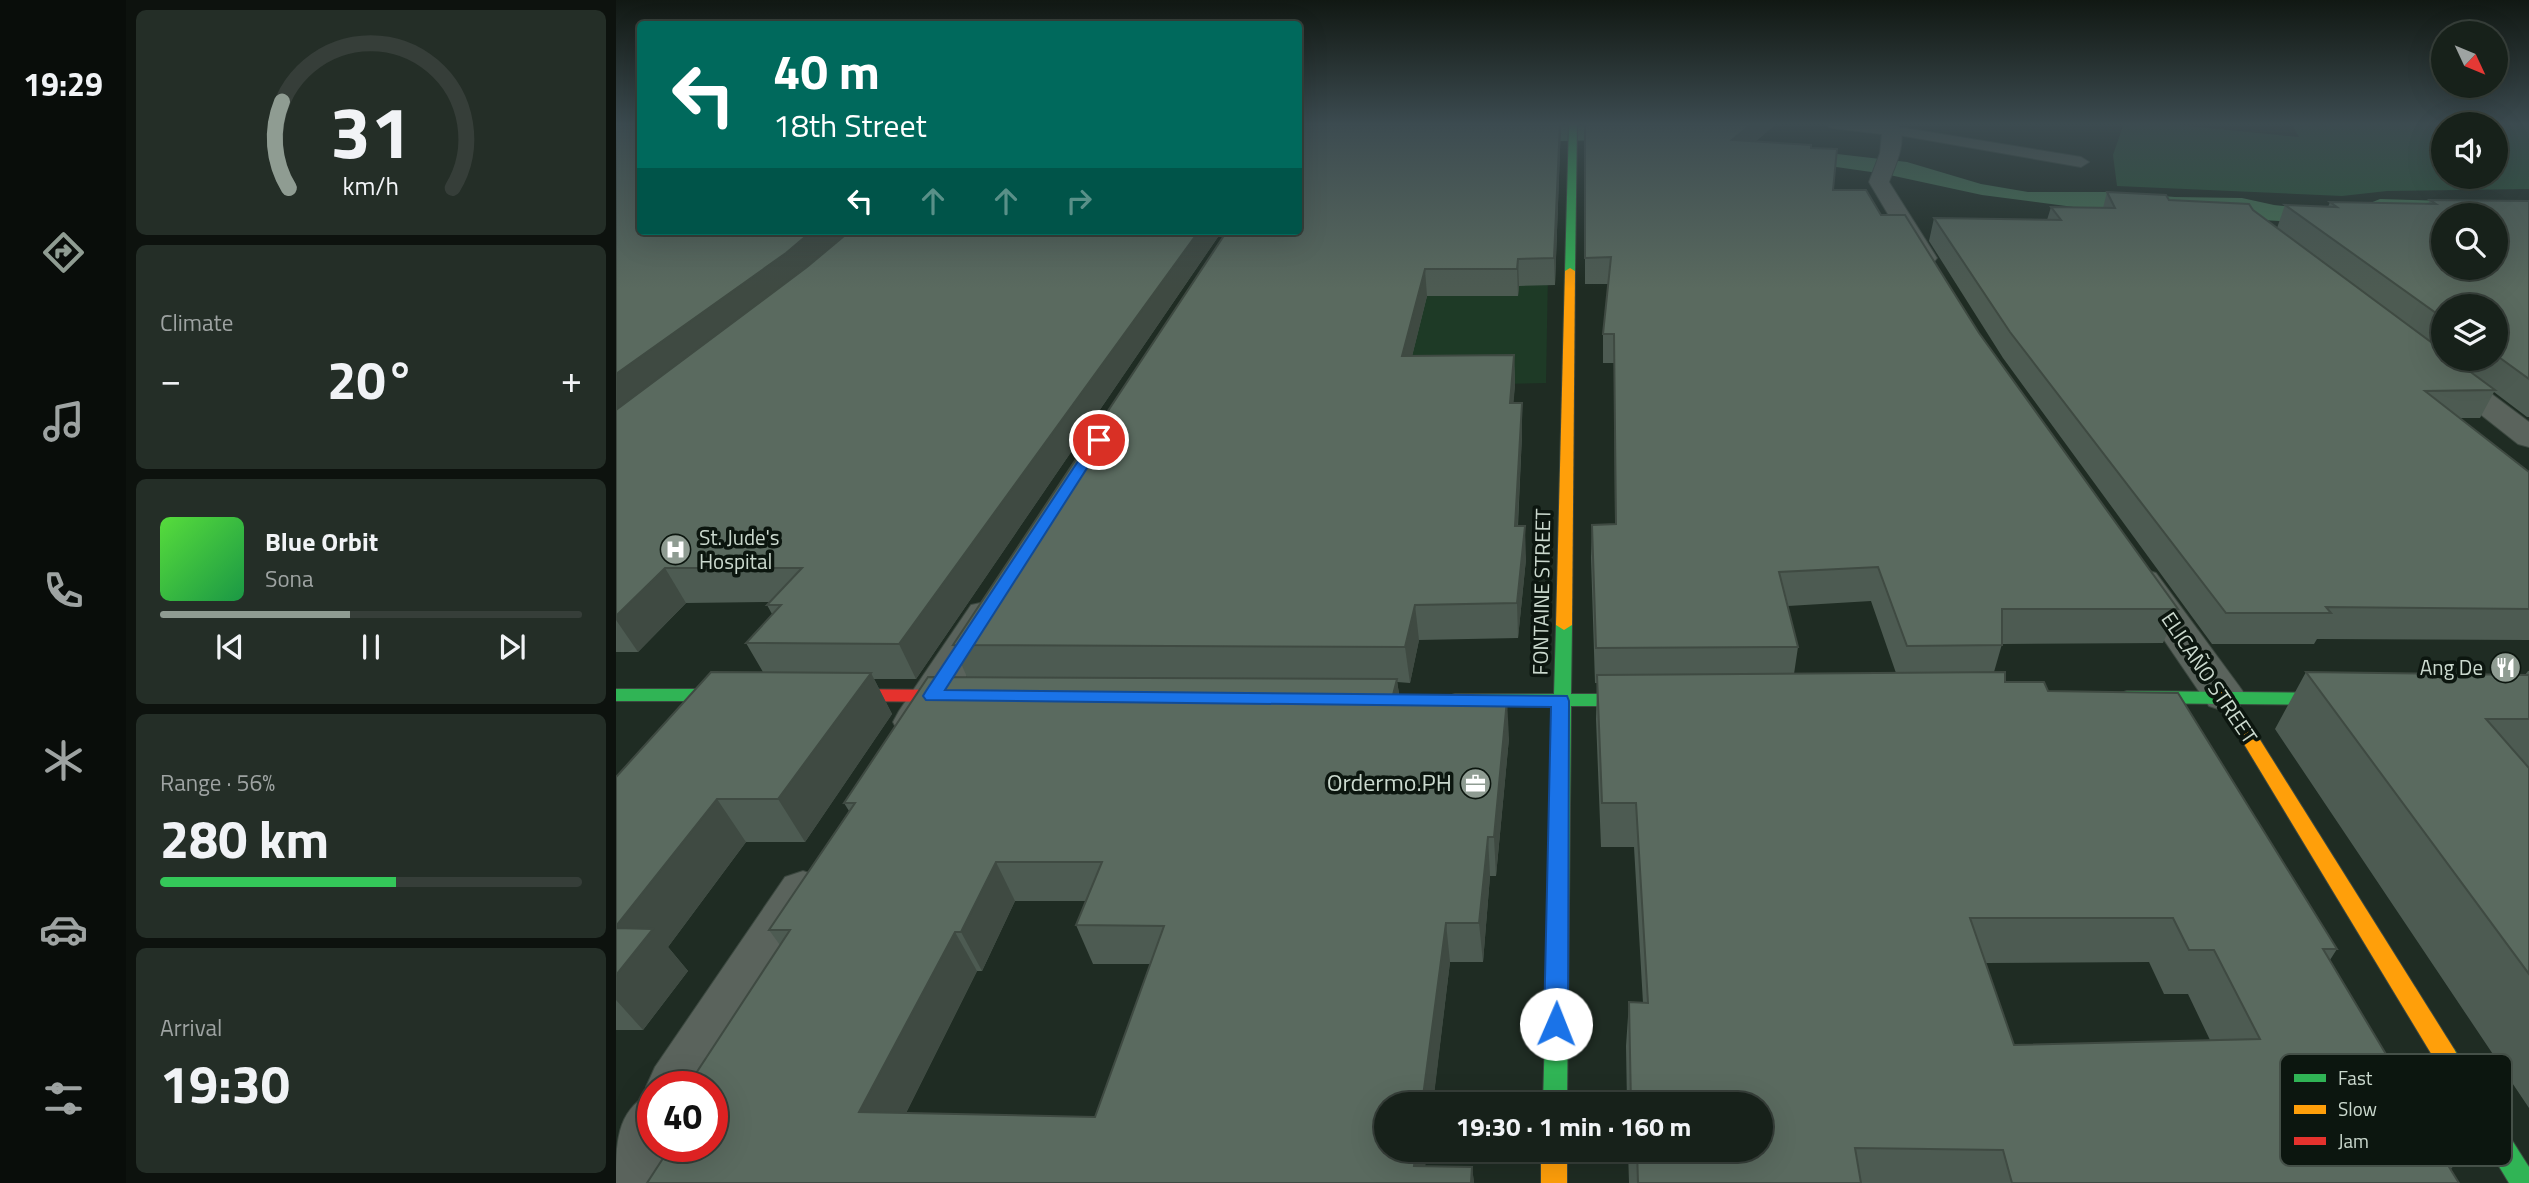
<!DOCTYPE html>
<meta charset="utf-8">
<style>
body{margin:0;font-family:"Titillium Web",sans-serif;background:#242e27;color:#f1f3f6;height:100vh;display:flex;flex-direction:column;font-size:26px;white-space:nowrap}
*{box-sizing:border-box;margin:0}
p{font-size:23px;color:#9ea3a2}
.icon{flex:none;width:38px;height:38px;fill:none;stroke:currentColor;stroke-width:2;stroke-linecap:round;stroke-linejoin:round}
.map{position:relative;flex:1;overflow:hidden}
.panel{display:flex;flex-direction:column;gap:10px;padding:10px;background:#0d120e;width:490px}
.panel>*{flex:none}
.hud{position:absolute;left:21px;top:21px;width:665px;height:214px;border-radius:7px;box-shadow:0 7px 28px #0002,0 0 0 2px #363e39;background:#00695c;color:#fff;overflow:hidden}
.needle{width:46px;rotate:134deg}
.fabs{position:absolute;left:1815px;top:21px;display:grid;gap:14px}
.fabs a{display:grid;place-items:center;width:77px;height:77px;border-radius:50%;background:#17211a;box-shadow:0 7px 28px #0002,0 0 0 2px #363e39;font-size:35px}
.speed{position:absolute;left:21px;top:1071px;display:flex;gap:14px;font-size:35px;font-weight:700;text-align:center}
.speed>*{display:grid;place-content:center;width:91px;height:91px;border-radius:50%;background:#17211a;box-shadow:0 7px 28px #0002,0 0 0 2px #363e39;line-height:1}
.speed .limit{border:10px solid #d22;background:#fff;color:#111}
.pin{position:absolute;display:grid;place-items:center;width:60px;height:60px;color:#fff;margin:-30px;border:4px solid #fff;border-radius:50%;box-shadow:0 2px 7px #0007}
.me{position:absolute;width:77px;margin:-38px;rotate:1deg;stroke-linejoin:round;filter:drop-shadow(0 0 5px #0008)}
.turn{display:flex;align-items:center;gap:24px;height:147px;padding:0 21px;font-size:32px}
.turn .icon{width:91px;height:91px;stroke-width:2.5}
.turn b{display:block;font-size:49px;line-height:60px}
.lanes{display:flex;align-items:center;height:66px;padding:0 21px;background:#0003;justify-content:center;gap:35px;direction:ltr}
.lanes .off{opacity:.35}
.big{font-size:52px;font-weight:700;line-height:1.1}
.panel .tile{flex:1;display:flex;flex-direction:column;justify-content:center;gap:10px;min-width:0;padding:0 24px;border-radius:10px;background:#242e27}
.panel .dial{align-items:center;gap:0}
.dial svg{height:182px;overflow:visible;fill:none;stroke:#363e39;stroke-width:7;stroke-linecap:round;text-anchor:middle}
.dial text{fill:#f1f3f6;stroke:none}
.song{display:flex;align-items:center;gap:21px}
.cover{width:84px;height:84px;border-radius:10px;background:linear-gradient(135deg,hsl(110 70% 55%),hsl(140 70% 35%))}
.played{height:7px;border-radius:4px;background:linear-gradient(90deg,#8f9c92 45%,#363e39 45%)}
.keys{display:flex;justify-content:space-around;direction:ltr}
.heat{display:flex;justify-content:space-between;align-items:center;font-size:38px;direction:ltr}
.charge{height:10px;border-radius:5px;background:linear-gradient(90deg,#34c759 56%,#363e39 0)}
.trip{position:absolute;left:758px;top:1092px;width:399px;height:70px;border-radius:35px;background:#17211a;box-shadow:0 7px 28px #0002,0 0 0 2px #363e39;font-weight:700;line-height:70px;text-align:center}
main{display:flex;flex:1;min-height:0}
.dock{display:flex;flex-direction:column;width:126px;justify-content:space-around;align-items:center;background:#090d0a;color:#9ea3a2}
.dock .icon{width:49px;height:49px}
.dock .active{color:#8f9c92}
.dock b{font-size:32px;color:#f1f3f6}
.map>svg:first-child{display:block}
.built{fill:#1e3a26}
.green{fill:#2b5639;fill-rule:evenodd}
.water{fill:#487756}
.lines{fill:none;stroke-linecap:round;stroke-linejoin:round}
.lane-casing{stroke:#3b473f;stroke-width:2}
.street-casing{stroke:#3b473f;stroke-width:2}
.fast-casing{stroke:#3b473f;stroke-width:2}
.slow-casing{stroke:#3b473f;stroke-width:2}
.jam-casing{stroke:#3b473f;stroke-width:2}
.lane{fill:#5a635c;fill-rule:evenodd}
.street{fill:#5a635c;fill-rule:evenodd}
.fast{fill:#30b455;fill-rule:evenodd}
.slow{fill:#ff9f0a;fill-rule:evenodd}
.jam{fill:#e5322d;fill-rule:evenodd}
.wall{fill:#4d5b52;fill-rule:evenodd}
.shaded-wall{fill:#3f4a42}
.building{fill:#5a6a5f;stroke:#3f4a42;stroke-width:2;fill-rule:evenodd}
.route{fill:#1a73e8;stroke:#114b97;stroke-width:2}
.labels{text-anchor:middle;stroke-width:7;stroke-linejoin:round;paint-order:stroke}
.poi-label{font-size:21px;fill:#cbd9ce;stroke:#0c160f;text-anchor:start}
.street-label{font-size:21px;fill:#cbd9ce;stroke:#0c160f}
.near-poi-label{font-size:24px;fill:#cbd9ce;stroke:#0c160f;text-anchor:end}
.key{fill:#0c160f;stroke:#455048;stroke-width:2}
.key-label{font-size:19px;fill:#cbd9ce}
</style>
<main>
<nav class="dock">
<b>19:29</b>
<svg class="icon active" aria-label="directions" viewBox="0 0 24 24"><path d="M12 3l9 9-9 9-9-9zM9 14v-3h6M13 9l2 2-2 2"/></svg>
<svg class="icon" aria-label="music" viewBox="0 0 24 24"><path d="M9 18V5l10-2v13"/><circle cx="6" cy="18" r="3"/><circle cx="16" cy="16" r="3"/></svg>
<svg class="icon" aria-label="phone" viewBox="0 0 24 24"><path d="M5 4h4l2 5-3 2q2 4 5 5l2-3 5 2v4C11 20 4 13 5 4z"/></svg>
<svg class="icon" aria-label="climate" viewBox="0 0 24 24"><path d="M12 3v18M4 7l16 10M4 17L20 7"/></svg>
<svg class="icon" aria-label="car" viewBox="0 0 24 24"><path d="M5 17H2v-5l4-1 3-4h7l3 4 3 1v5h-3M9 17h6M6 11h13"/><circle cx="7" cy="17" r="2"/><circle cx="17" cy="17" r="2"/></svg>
<svg class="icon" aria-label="filters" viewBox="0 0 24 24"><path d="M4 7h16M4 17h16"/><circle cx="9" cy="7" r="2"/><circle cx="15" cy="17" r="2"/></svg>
</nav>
<section class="panel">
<div class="tile dial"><svg viewBox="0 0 100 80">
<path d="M14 69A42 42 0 1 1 86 69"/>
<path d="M14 69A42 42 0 0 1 11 31" stroke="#8f9c92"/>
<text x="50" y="56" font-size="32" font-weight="700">31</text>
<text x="50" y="72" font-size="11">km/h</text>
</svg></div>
<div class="tile"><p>Climate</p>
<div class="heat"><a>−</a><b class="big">20°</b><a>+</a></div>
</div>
<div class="tile">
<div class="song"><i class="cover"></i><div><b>Blue Orbit</b><p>Sona</p></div></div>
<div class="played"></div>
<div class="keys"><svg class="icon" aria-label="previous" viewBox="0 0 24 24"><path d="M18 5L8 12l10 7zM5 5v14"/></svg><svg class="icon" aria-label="pause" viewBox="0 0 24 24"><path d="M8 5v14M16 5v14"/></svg><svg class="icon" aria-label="next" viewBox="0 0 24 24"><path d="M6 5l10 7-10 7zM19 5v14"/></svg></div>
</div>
<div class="tile"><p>Range · 56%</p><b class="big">280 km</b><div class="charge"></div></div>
<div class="tile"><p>Arrival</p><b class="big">19:30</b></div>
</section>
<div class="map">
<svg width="1913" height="1183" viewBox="0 0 1913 1183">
<rect width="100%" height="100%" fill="#1f2c23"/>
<polygon class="built" points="933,216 930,383 747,387 726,242"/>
<path class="green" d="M1508,123H1542L1683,137L1675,123H1913V189L1771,191L1726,196L1501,186L1497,155ZM1827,124H1880V177H1827Z"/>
<polygon class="water" points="896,123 986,127 1291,162 1365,184 1412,192 1494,192 1559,197 1626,198 1658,205 1711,211 1742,208 1764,199 1830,201 1880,215 1682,222 1488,211 1366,195 1269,174 1165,159 994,140 899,142"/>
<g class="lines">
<defs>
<polygon id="lane" points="1276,126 1465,157 1473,162 1465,167 1271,133 1269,130"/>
<g id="street">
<path d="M1206,123H1263L1283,126C1291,142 1279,166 1273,182L1321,258L1317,263L1309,265L1301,263L1253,182L1264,153L1266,134L1215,128Z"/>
<polygon points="1831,365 1841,368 1913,422 1913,447 1902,444 1821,380 1816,374 1821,368"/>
<polygon points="1527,569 1540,573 1623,686 1630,696 1623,706 1608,711 1593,706 1508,581 1514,573"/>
<polygon points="369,602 383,605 389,614 315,733 299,738 283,733 277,722 283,711 355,605"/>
<path d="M187,871L205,877L213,892L205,907L94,1087H37V1146H58L34,1183H0C0,1144 0,1112 33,1094L30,1087L39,1067L169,877Z"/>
</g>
<g id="fast">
<polygon points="953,123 961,123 959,271 954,274 949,271"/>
<polygon points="948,620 956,625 955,694 1034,694 1040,696 1043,700 1040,704 1034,706 955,706 951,1104 927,1104 938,706 839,706 833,704 830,700 833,696 839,694 938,694 940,625"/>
<polygon points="0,689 127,689 133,691 136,695 133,699 127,701 0,701"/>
<polygon points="1511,691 1727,693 1733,695 1736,699 1733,703 1727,705 1511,703 1505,701 1502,697 1505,693"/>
<polygon points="1830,1046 1838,1049 1913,1167 1913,1183 1893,1183 1822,1065 1818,1057 1822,1049"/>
</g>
<g id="slow">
<polygon points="954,268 959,271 956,625 948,630 940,625 949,271"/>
<polygon points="1608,690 1614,692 1838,1049 1842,1057 1838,1065 1830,1068 1822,1065 1599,696 1602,692"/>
<rect x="925" y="1150" width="26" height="33"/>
</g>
<polygon id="jam" points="216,689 351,690 357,692 360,696 357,700 351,702 216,701 210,699 207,695 210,691"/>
</defs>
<use href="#lane" class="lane-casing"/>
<use href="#street" class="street-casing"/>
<use href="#fast" class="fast-casing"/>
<use href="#slow" class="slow-casing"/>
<use href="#jam" class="jam-casing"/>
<use href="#lane" class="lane"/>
<use href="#street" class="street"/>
<use href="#fast" class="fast"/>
<use href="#slow" class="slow"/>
<use href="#jam" class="jam"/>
</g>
<g class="wall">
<polygon points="0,123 24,231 606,231 300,679 258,679 276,714 189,842 130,842 52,947 72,971 27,1030 0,1030 0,777 147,672 130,643 156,614 151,605 154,602 70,603 22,652 0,652"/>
<path d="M682,123H945L939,285L903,286L902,296H811L796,356L898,355L899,385L897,403H906V434L902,526L910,559L902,638L803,640L794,683L781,682L784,699L893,738L880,876H874L867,962H834L809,1167H856L858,1183H31L96,1146L164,945L153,930L233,811L228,803L351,677L337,645ZM399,901H470L460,925L477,964H534L479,1117L290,1113L361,971H366Z"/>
<path d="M969,123H1161L1139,142L1195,148L1217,190L1265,215L1363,333L1562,609L1547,643L1386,644L1378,672L1389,682L1432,691L1721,949L1714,960L1837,1166L1835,1169L1843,1183H1013L1012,1150H1144V1104H1011L1010,1046L1013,1002L1027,1003L1018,847H985L980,719L981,683H979L975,558L976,525L999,524L998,363H987V334L992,284H969ZM1255,601L1280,673L1178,674L1182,647L1172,606ZM1533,962L1548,994H1572L1594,1040L1398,1045L1369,963Z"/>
<path d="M1491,192L1553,200L1637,210L1661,228L1669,205L1712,207L1714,202L1812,204L1814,200L1913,201V417H1911L1878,392L1864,418H1843L1913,472V640L1701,639L1698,644H1596L1387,358L1313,241L1318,218L1431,220L1435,207L1487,208ZM1827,306H1880V359H1827Z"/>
<polygon points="1912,671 1913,671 1913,1108 1659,729 1690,672 1909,675"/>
</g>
<g class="shaded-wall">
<polygon points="944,123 945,123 939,285 938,258"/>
<polygon points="1137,123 1161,123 1114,163 1116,140"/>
<polygon points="196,231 236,231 0,418 0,374"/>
<polygon points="583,231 606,231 300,679 283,644"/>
<polygon points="902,259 903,286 902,296 901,269"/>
<polygon points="809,269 811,296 789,385 786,356"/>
<polygon points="898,355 899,385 895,434 894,403"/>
<polygon points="906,403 906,434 900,560 899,526"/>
<polygon points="909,526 910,559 902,638 901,603"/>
<polygon points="49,568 70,603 22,652 0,620 0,616"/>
<polygon points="799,605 803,640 794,683 789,647"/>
<polygon points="255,673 276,714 189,842 162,799"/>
<polygon points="781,679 786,718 776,699"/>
<polygon points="891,700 893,738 880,876 878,837"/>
<polygon points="101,799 130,842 52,947 72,971 27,1030 0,1000 0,926"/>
<polygon points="872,837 874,876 867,962 863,923"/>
<polygon points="380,862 399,901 366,971 345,932"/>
<polygon points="830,923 834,962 817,1104 806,1104"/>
<polygon points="339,932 361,971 272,1149 243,1112"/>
<polygon points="800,1150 811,1150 807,1183 798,1166"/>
<polygon points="856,1167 858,1183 855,1183"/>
</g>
<g class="building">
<polygon points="0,123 24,123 24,231 196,231 170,253 0,374"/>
<polygon points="682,123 944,123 938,258 902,259 901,269 809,269 786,356 898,355 894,403 906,403 899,526 909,526 901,603 799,605 789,647 337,645 611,231 682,231"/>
<polygon points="969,123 1137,123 1116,140 1195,145 1195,148 1221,149 1217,190 1250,190 1265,215 1289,215 1363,333 1562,609 1386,609 1386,645 1291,646 1262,567 1163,572 1182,647 980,648 976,525 1000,524 998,334 987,334 995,257 969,258"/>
<polygon points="1491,192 1550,195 1553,200 1633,204 1637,210 1827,351 1827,359 1837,359 1879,390 1809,391 1913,472 1913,609 1710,607 1715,613 1610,613 1394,332 1318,218 1445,220 1435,207 1499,208"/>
<path d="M1814,200L1913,201V379L1880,355V306H1827V318L1669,205L1721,207L1714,202L1820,204ZM1827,215H1880V268H1827Z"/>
<polygon points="234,231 583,231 283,644 130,643 165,605 151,605 186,568 49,568 0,616 0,410 191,267"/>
<polygon points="95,672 255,673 162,799 101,799 0,926 0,777"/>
<path d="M1389,672V682H1428L1432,691L1562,693L1721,949H1707L1837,1166L1833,1167L1843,1183H1396L1387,1150L1239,1148L1245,1183H1022L1021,1150H1144V1104H1015L1013,1002L1032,1003L1020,803H986L981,675ZM1354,918H1557L1573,950H1598L1644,1039L1398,1045Z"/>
<polygon points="1690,672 1913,675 1913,719 1870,719 1913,768 1913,974"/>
<path d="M312,677L781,679L776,699L891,700L878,837H872L863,923H830L806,1104H770V1150H800L798,1166L856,1167L855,1183H31L55,1146H96V1087H71L174,930H153L239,803H228ZM380,862H486L460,925L548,926L479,1117L243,1112L339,932H345Z"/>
<polygon points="0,928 37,929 0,975"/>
</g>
<linearGradient id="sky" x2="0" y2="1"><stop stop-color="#111813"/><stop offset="0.43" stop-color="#3c4b50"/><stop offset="1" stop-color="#3c4b50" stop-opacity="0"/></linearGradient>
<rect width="1913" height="289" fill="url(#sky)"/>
<polygon class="route" points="483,436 489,440 329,690 951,696 953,701 952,1024 948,1031 940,1034 932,1031 928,1024 935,707 310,700 307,696 310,691 476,440"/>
<defs>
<symbol id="hospital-disc" viewBox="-11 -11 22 22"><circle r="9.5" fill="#8f9c92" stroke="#0c160f"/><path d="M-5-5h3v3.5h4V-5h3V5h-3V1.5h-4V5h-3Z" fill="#fff"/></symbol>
<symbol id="restaurant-disc" viewBox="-11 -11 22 22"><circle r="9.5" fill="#8f9c92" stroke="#0c160f"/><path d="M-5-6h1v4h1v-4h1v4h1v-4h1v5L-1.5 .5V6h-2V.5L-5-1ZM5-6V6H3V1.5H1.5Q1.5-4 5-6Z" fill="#fff"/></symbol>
<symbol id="office-disc" viewBox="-11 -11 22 22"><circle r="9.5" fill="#8f9c92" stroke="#0c160f"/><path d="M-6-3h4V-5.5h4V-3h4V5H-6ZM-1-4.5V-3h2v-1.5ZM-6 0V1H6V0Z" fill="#fff"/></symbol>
</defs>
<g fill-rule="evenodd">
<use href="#hospital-disc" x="42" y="532" width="35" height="35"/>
<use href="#restaurant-disc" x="1872" y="650" width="35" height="35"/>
<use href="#office-disc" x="842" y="766" width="35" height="35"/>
</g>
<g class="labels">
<g class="poi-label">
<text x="83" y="545">St. Jude's<tspan x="83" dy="24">Hospital</tspan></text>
<text x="1867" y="675" text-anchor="end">Ang De</text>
</g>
<g class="street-label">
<text transform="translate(926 592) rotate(-89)" y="7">FONTAINE STREET</text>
<text transform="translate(1593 678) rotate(56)" y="7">ELICAÑO STREET</text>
</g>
<g class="near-poi-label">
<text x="836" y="791">Ordermo.PH</text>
</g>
</g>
<rect x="1664" y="1054" width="232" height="112" rx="10" class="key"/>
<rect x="1678" y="1074" width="32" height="8" fill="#30b455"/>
<rect x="1678" y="1105" width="32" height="9" fill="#ff9f0a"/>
<rect x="1678" y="1137" width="32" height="8" fill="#e5322d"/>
<g class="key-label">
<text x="1722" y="1085">Fast</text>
<text x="1722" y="1116">Slow</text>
<text x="1722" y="1148">Jam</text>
</g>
</svg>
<div class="fabs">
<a><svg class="needle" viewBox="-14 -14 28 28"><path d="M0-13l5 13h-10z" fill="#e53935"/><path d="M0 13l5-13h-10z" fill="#9ea3a2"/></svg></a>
<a><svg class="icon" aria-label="sound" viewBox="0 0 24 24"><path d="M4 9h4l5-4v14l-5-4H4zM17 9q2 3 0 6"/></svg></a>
<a><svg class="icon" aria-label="search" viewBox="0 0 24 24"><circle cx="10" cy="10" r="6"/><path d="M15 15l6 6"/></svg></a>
<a><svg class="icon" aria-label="layers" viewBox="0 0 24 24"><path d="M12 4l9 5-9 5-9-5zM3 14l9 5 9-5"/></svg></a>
</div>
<div class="speed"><div class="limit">40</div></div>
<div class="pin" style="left:483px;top:440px;background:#d93025"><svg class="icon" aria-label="arrive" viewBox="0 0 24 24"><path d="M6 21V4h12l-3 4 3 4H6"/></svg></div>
<svg class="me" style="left:940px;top:1024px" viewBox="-20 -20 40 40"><circle r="19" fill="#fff"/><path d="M0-13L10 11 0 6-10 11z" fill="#1a73e8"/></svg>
<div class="trip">19:30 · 1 min · 160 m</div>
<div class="hud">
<div class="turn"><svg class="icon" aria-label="left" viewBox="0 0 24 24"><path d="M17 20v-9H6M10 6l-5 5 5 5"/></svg><div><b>40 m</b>18th Street</div></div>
<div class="lanes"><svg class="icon" aria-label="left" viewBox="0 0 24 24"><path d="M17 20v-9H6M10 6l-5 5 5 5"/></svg><svg class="icon off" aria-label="ahead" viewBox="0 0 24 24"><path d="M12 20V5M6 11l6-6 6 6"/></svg><svg class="icon off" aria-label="ahead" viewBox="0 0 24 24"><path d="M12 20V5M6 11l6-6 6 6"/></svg><svg class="icon off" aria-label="right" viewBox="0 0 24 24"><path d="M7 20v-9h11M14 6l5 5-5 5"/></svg></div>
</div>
</div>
</main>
